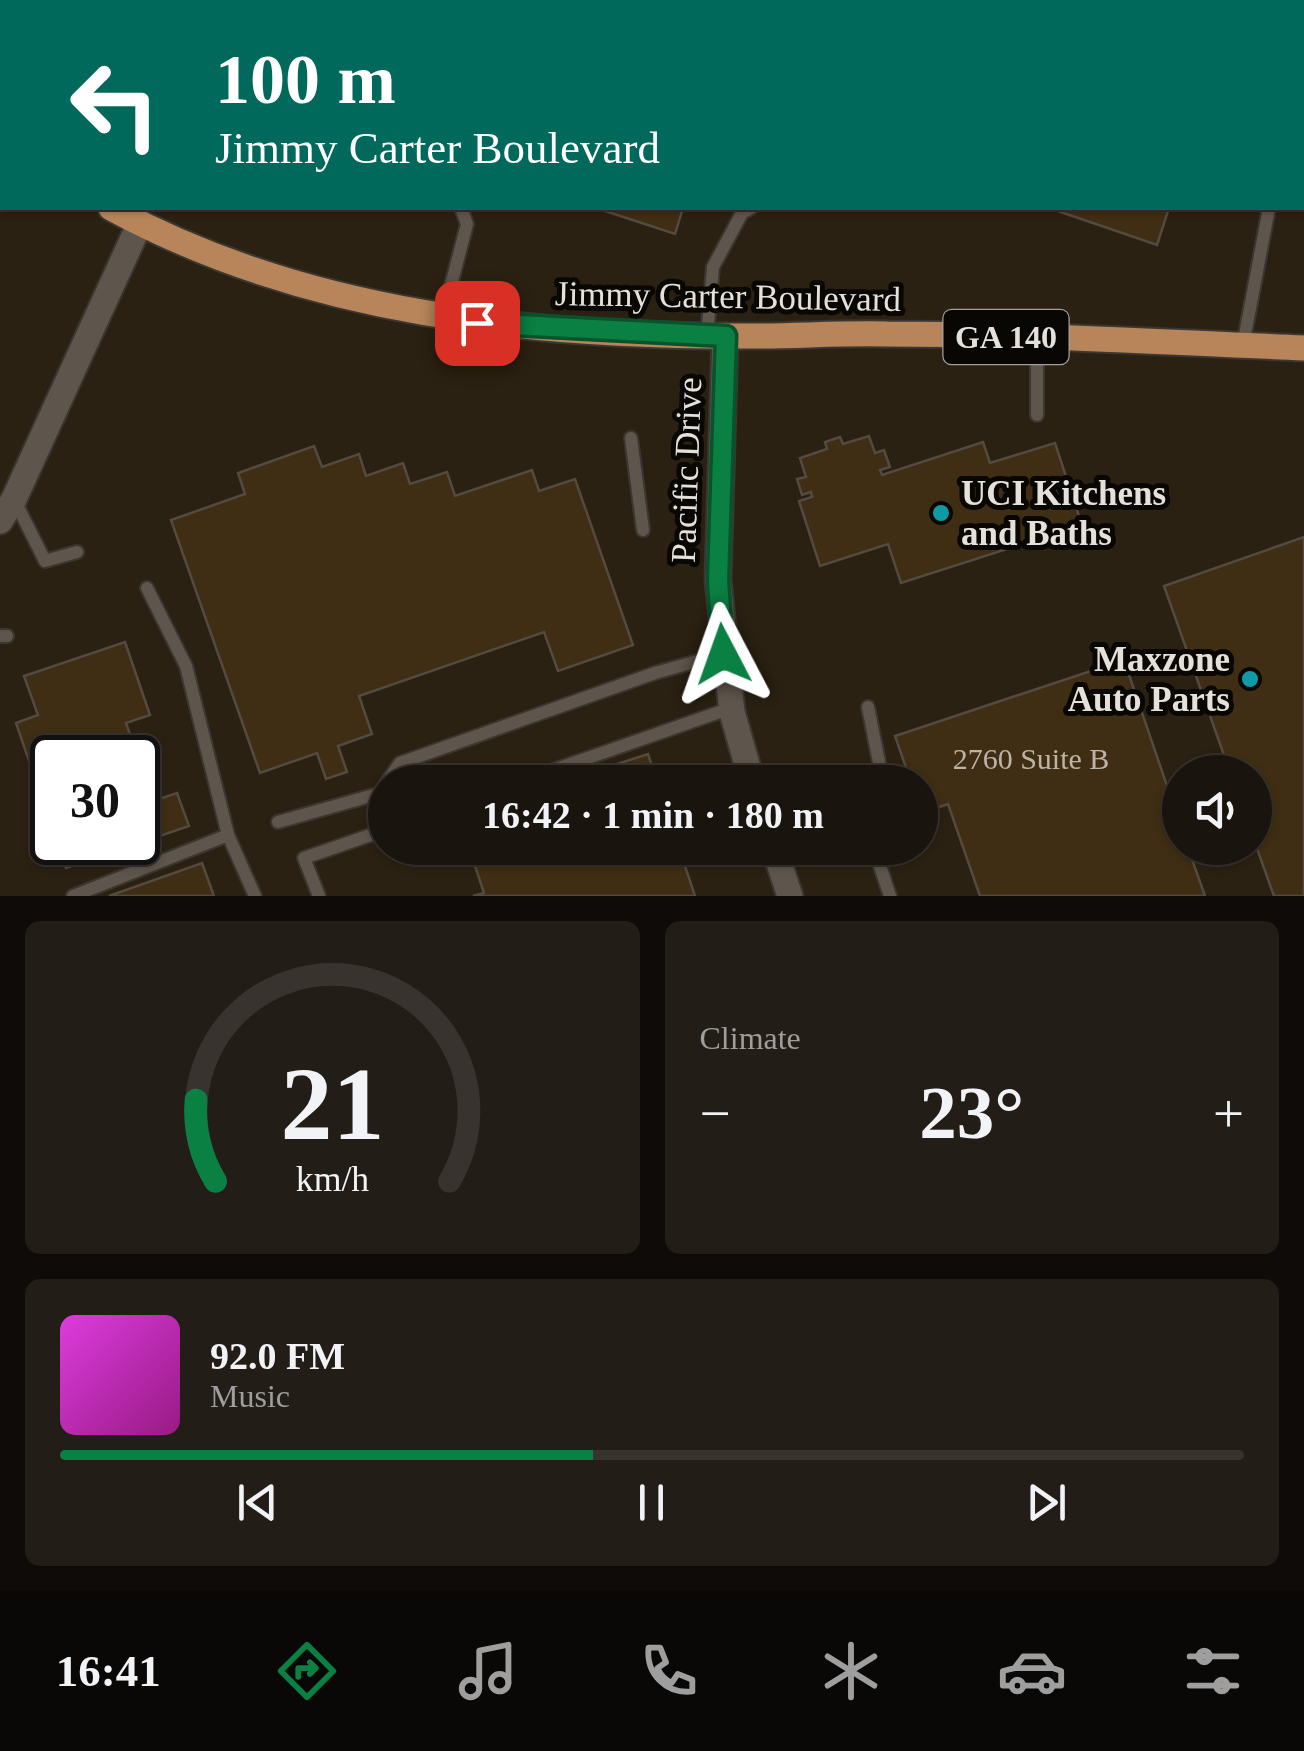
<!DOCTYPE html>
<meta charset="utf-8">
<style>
body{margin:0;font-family:Georgia,serif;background:#231d17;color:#f1f3f6;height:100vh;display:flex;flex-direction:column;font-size:38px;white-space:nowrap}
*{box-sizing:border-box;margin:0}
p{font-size:32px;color:#9f9e9e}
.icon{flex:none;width:55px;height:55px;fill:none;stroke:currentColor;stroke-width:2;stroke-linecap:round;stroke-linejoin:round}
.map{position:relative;height:896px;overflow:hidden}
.drawer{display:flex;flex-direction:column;gap:25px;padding:25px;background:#0e0b08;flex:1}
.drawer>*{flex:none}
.banner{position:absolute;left:0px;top:0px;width:1305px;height:210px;box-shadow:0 2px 8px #0004,0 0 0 2px #38332e;background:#00695c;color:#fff;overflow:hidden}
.fabs{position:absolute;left:1162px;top:755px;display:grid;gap:20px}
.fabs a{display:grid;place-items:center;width:110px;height:110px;border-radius:50%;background:#1a140e;box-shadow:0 2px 8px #0004,0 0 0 2px #38332e;font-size:50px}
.speed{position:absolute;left:30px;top:735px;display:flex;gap:20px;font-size:50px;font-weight:700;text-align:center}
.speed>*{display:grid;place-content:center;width:130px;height:130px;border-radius:50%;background:#1a140e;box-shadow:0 2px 8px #0004,0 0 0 2px #38332e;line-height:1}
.speed .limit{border:5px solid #111;border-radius:15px;background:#fff;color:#111}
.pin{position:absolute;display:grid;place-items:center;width:85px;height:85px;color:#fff;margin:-42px;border-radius:20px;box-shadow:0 5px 15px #0006}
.me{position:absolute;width:110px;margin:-55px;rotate:356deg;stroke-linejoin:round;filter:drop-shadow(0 0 8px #0008)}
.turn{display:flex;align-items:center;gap:35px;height:210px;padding:0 50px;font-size:45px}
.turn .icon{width:130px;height:130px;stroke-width:2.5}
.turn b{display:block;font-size:70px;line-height:85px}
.big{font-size:75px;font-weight:800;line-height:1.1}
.drawer .card{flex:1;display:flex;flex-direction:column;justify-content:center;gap:15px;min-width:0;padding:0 35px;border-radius:15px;background:#231d17}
.drawer .dial{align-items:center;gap:0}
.dial svg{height:260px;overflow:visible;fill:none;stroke:#38332e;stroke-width:7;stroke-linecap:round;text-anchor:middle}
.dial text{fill:#f1f3f6;stroke:none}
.song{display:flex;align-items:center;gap:30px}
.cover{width:120px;height:120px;border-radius:15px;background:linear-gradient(135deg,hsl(300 70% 55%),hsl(310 70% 35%))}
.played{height:10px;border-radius:5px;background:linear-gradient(90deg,#0b8043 45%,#38332e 45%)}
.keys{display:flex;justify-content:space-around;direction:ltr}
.heat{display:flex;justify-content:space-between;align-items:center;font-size:55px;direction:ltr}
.drawer .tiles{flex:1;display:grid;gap:25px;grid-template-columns:1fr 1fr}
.card:last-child{grid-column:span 2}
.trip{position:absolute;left:368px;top:765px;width:570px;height:100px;border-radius:50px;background:#1a140e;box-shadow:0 2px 8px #0004,0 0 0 2px #38332e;font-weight:800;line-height:100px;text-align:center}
.menu{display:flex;height:160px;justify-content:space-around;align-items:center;background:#0a0806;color:#9f9e9e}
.menu .icon{width:70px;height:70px}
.menu .active{color:#0b8043}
.menu b{font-size:45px;color:#f1f3f6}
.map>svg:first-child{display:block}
.built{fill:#2b2112;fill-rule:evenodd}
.building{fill:#3f2e13;stroke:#534b41;stroke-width:2.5}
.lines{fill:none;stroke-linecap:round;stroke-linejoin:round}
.service-casing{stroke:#3b3631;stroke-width:16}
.minor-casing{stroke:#3b3631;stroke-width:29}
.primary-casing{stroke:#3b3631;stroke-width:29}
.service{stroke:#5e564c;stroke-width:12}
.minor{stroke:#5e564c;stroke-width:25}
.primary{stroke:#b78559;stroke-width:25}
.route-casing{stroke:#07532c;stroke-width:25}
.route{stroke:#0b8043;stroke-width:18}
.culture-dot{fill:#0f9aa8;stroke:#090704;stroke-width:4}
.labels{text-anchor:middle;stroke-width:10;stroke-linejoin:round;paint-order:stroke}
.number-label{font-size:30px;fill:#bcb4a8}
.shield{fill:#090704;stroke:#a39f9a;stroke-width:2.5}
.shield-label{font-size:32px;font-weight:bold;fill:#e5e0da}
.street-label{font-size:35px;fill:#e5e0da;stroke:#090704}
.poi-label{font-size:35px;font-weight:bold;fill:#e5e0da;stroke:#090704;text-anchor:start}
</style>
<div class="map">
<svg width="1304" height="896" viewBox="0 0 1304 896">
<rect width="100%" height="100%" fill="#221b12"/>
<path class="built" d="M0,0H1304V896H0ZM2,2H1302V208H2ZM52,758H138V842H52ZM1180,772H1255V848H1180ZM385,782H920V848H385Z"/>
<g class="building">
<polygon points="205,0 354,0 362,2 204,2"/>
<polygon points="530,0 753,0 530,2"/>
<polygon points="977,0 1241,0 976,2"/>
<polygon points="596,208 683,208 675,234"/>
<polygon points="1049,208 1169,208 1157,245"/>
<polygon points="869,436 875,453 884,450 890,467 880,470 882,475 983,442 990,463 1055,443 1082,525 901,583 888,544 820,566 799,501 812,497 811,492 802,495 797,479 806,477 800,458 827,449 825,442 840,437 843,444"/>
<polygon points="314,446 322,467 359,454 366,476 403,463 410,484 447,472 455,496 532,470 539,491 575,479 633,645 558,671 544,632 359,696 372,734 338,746 347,772 326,779 317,753 260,773 171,520 245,494 238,473"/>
<polygon points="1304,537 1304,896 1274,896 1255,843 1255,772 1230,772 1164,586"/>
<polygon points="125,642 150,715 126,723 153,801 177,793 189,826 66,868 57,842 138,842 138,758 52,758 52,828 16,723 38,715 24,676"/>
<polygon points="1124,660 1180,824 1180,848 1188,848 1205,896 980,896 948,804 921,813 920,782 911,782 895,736"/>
<polygon points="648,754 657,782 561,782"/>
<polygon points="469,848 679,848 695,896 473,896 484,893"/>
<polygon points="202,863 214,896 109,896"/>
</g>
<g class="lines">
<defs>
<g id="service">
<polyline points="880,0 887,2"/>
<polyline points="161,2 162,0"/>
<polyline points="466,2 467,0"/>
<polyline points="870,2 870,0"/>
<polyline points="1302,73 1304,67"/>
<polyline points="443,316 467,224 461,208"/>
<polyline points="707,336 713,267 742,213 751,208"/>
<polyline points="1243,345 1269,208"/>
<polyline points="1037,415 1037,338"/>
<polyline points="631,438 643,530"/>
<polyline points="14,499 45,561 77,552"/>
<polyline points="147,588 186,666 228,835 255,896"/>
<polyline points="0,636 7,636"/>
<polyline points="868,707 883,782"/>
<polyline points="387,782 400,763 655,673 723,654"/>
<polyline points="519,782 731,708"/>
<polyline points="278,822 381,793 385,786"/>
<polyline points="874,848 890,896"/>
<polyline points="73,896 228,835"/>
<polyline points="319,896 304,858 385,830"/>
</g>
<g id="minor">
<polyline points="725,336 718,580 732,712 752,782"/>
<polyline points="0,521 14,499 140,223"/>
<polyline points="774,848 790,896"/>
</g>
<g id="primary">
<polyline points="0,140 2,142"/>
<path d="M111,208C306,314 532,337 751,336C796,336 842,333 887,334C1026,334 1165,342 1304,348"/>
</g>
</defs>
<use href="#service" class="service-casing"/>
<use href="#minor" class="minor-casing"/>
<use href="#primary" class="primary-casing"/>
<use href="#service" class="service"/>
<use href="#minor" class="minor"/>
<use href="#primary" class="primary"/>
</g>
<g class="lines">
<defs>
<polyline id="route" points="477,323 726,336 718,580 723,654"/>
</defs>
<use href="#route" class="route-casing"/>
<use href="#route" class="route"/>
</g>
<g class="culture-dot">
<circle cx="941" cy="513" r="10"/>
<circle cx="1250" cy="679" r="10"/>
</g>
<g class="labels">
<g class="number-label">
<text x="1031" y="769">2760 Suite B</text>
</g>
<rect class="shield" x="943.5" y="310" width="125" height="54" rx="8"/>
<g class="shield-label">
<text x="1006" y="348">GA 140</text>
</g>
<g class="street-label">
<text transform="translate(728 296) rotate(1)" y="12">Jimmy Carter Boulevard</text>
<text transform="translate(686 470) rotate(-88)" y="12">Pacific Drive</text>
</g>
<g class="poi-label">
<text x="961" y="505">UCI Kitchens<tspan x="961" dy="40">and Baths</tspan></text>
<text x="1230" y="671" text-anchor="end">Maxzone<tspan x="1230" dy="40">Auto Parts</tspan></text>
</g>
</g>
</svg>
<div class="fabs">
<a><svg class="icon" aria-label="sound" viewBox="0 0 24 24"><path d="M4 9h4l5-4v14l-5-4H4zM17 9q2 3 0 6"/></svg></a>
</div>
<div class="speed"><div class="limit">30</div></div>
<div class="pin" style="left:477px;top:323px;background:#d93025"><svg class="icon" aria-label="arrive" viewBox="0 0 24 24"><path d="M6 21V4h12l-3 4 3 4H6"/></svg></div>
<svg class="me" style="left:723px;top:654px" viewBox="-20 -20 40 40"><path d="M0-17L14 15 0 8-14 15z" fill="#0b8043" stroke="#fff" stroke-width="4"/></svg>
<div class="trip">16:42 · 1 min · 180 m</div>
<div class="banner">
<div class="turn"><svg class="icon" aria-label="left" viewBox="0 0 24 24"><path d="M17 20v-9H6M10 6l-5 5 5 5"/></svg><div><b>100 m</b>Jimmy Carter Boulevard</div></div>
</div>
</div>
<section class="drawer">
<div class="tiles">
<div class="card dial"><svg viewBox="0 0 100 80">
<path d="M14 69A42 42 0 1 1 86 69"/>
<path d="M14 69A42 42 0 0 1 8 44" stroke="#0b8043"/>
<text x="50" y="56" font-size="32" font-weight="700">21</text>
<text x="50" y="72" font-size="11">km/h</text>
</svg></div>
<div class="card"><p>Climate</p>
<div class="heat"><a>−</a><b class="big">23°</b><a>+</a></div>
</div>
<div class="card">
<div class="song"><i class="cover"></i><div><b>92.0 FM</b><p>Music</p></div></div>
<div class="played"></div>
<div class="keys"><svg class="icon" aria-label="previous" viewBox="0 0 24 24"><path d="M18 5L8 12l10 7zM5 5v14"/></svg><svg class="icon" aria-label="pause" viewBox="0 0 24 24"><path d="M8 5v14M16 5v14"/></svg><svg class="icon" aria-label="next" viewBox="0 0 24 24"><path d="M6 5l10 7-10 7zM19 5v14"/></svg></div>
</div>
</div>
</section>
<nav class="menu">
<b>16:41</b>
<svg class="icon active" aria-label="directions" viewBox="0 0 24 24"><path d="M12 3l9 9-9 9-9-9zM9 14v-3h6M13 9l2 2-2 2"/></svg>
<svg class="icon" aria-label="music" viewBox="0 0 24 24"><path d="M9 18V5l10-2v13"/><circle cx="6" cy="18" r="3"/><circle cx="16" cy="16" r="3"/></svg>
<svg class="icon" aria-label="phone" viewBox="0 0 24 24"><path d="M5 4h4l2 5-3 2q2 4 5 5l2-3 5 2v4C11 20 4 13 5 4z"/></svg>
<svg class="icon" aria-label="climate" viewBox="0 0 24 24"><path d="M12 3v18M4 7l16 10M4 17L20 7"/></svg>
<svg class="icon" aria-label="car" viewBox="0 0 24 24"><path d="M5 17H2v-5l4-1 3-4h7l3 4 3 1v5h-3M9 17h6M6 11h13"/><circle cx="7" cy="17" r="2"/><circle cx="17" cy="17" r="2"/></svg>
<svg class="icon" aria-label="filters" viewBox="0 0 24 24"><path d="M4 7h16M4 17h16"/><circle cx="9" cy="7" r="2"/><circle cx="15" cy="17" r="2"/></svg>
</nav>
